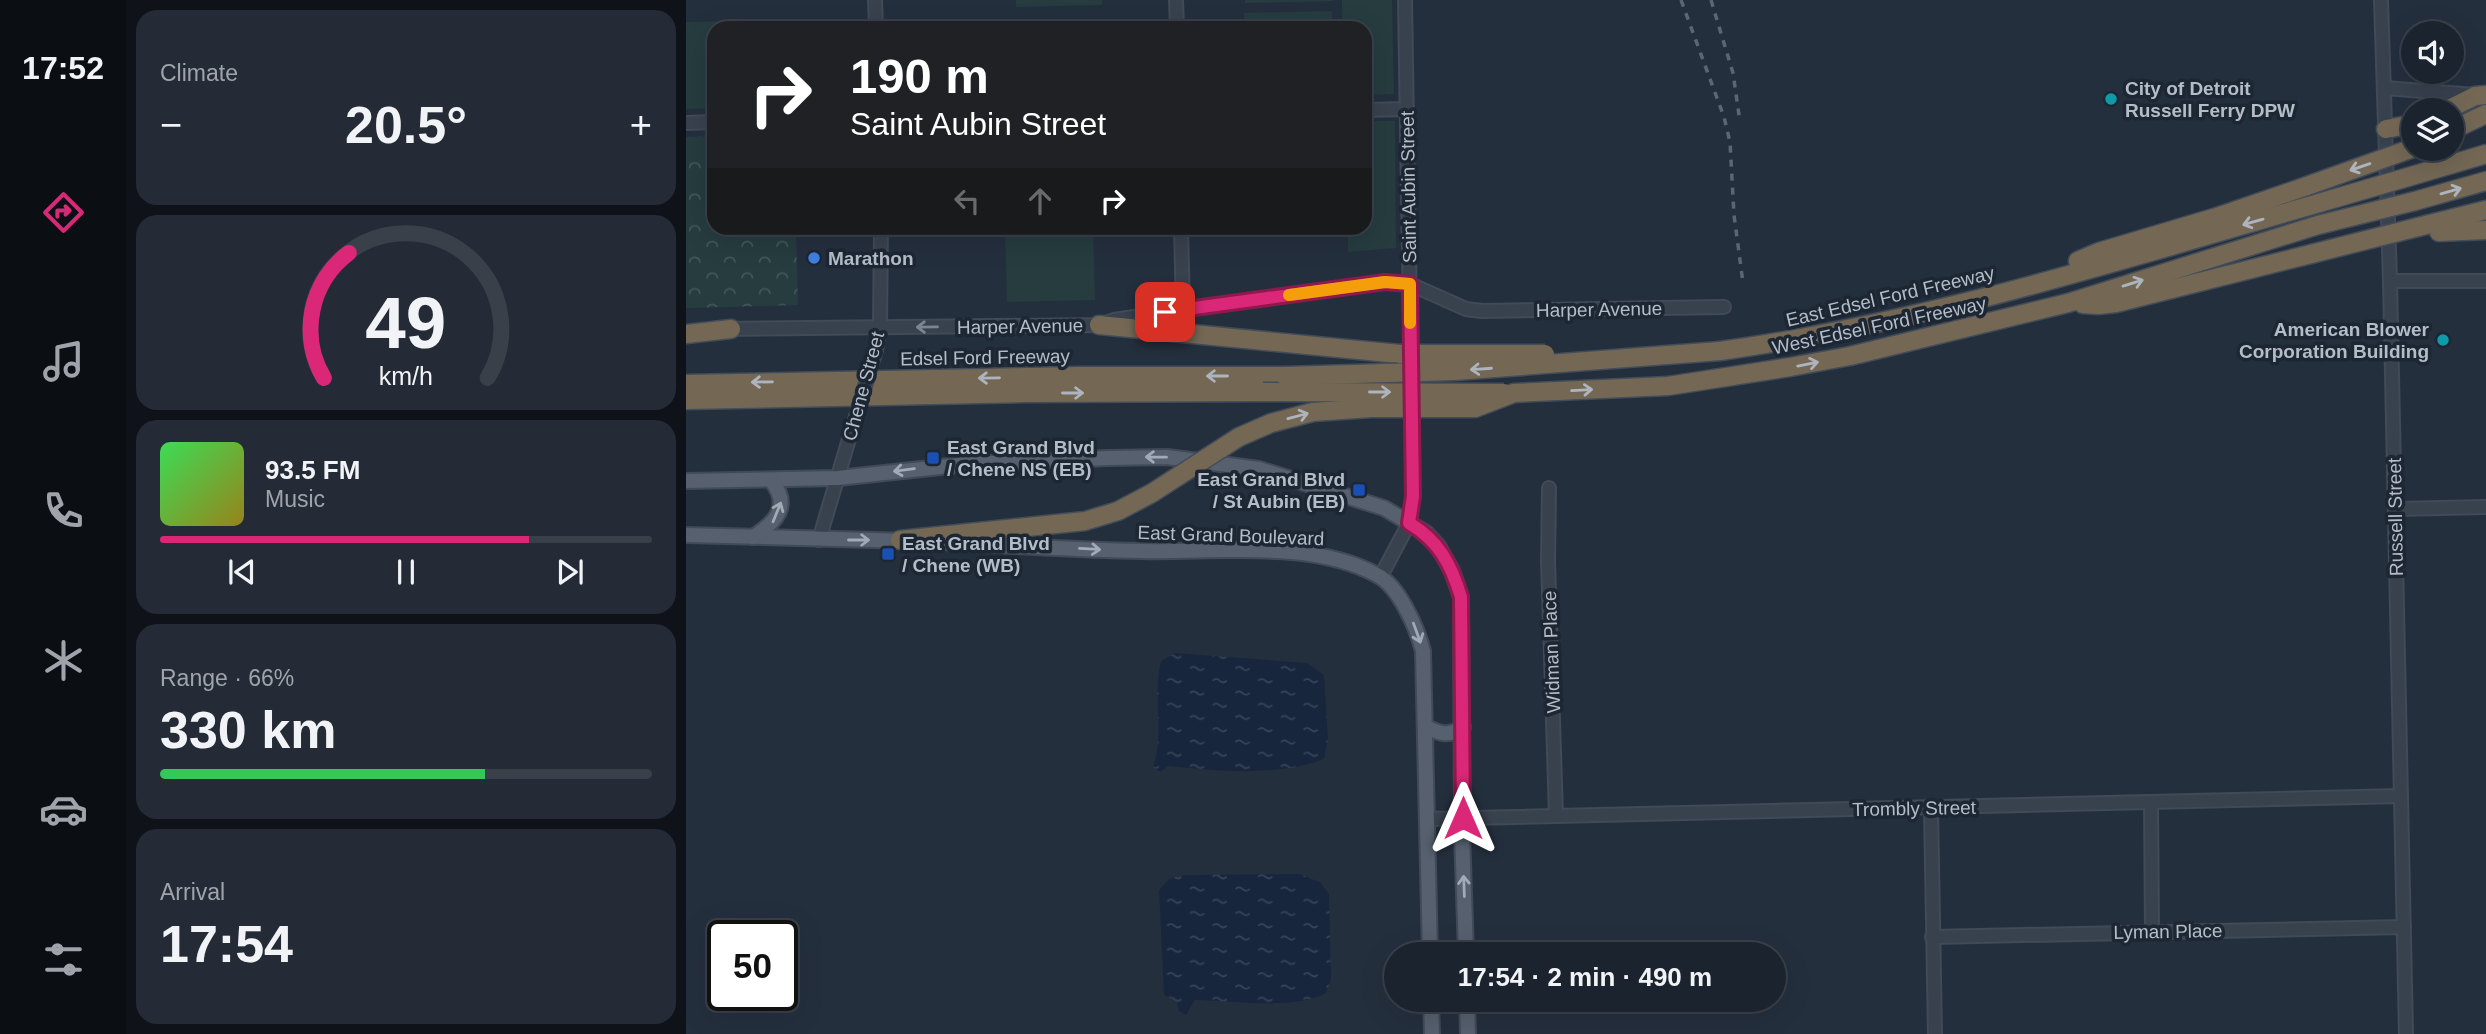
<!DOCTYPE html>
<meta charset="utf-8">
<style>
body{margin:0;font-family:Helvetica,sans-serif;background:#242b36;color:#f1f3f6;height:100vh;display:flex;flex-direction:column;font-size:26px;white-space:nowrap}
*{box-sizing:border-box;margin:0}
p{font-size:23px;color:#a0a4aa}
.icon{flex:none;width:38px;height:38px;fill:none;stroke:currentColor;stroke-width:2;stroke-linecap:round;stroke-linejoin:round}
.map{position:relative;flex:1;overflow:hidden}
.drawer{display:flex;flex-direction:column;gap:10px;padding:10px;background:#0f1319;width:560px}
.drawer>*{flex:none}
.guide{position:absolute;left:21px;top:21px;width:665px;height:214px;border-radius:21px;box-shadow:0 7px 28px #0002,0 0 0 2px #39404a;background:#202124;color:#fff;overflow:hidden}
.controls{position:absolute;left:1715px;top:21px;display:grid;gap:14px}
.controls a{display:grid;place-items:center;width:63px;height:63px;border-radius:50%;background:#1b232e;box-shadow:0 7px 28px #0002,0 0 0 2px #39404a;font-size:35px}
.speed{position:absolute;left:21px;top:920px;display:flex;gap:14px;font-size:35px;font-weight:700;text-align:center}
.speed>*{display:grid;place-content:center;width:91px;height:91px;border-radius:50%;background:#1b232e;box-shadow:0 7px 28px #0002,0 0 0 2px #39404a;line-height:1}
.speed .limit{border:4px solid #111;border-radius:10px;background:#fff;color:#111}
.pin{position:absolute;display:grid;place-items:center;width:60px;height:60px;color:#fff;margin:-30px;border-radius:14px;box-shadow:0 4px 10px #0006}
.me{position:absolute;width:77px;margin:-38px;rotate:0deg;stroke-linejoin:round;filter:drop-shadow(0 0 5px #0008)}
.turn{display:flex;align-items:center;gap:24px;height:147px;padding:0 28px;font-size:32px}
.turn .icon{width:91px;height:91px;stroke-width:2.5}
.turn b{display:block;font-size:49px;line-height:60px}
.lanes{display:flex;align-items:center;height:66px;padding:0 28px;background:#0003;justify-content:center;gap:35px;direction:ltr}
.lanes .off{opacity:.35}
.big{font-size:52px;font-weight:600;line-height:1.1}
.drawer .tile{flex:1;display:flex;flex-direction:column;justify-content:center;gap:10px;min-width:0;padding:0 24px;border-radius:21px;background:#242b36}
.drawer .dial{align-items:center;gap:0}
.dial svg{height:182px;overflow:visible;fill:none;stroke:#39404a;stroke-width:7;stroke-linecap:round;text-anchor:middle}
.dial text{fill:#f1f3f6;stroke:none}
.song{display:flex;align-items:center;gap:21px}
.cover{width:84px;height:84px;border-radius:10px;background:linear-gradient(135deg,hsl(130 70% 55%),hsl(50 70% 35%))}
.played{height:7px;border-radius:4px;background:linear-gradient(90deg,#db2777 75%,#39404a 75%)}
.keys{display:flex;justify-content:space-around;direction:ltr}
.heat{display:flex;justify-content:space-between;align-items:center;font-size:38px;direction:ltr}
.charge{height:10px;border-radius:5px;background:linear-gradient(90deg,#34c759 66%,#39404a 0)}
.trip{position:absolute;left:698px;top:942px;width:402px;height:70px;border-radius:35px;background:#1b232e;box-shadow:0 7px 28px #0002,0 0 0 2px #39404a;font-weight:600;line-height:70px;text-align:center}
main{display:flex;flex:1;min-height:0}
.tab-bar{display:flex;flex-direction:column;width:126px;justify-content:space-around;align-items:center;background:#0b0e12;color:#a0a4aa}
.tab-bar .icon{width:49px;height:49px}
.tab-bar .current{color:#db2777}
.tab-bar b{font-size:32px;color:#f1f3f6}
.map>svg:first-child{display:block}
.grass{fill:#263c3f}
.forest{fill:url(#forest-crowns)}
.water{fill:url(#water-ripples)}
.lines{fill:none;stroke-linecap:round;stroke-linejoin:round}
.minor-casing{stroke:#414a57;stroke-width:16}
.major-casing{stroke:#414a57;stroke-width:18}
.highway-casing{stroke:#434c59;stroke-width:21}
.minor{stroke:#38414e;stroke-width:12}
.major{stroke:#56606e;stroke-width:14}
.highway{stroke:#746855;stroke-width:18}
.rail{stroke:#5a6575;stroke-width:3.5;stroke-dasharray:7 7;stroke-linecap:butt}
.minor-bridge-casing{stroke:#414a57;stroke-width:16;stroke-linecap:butt}
.highway-bridge-casing{stroke:#434c59;stroke-width:21;stroke-linecap:butt}
.minor-bridge{stroke:#38414e;stroke-width:12}
.highway-bridge{stroke:#746855;stroke-width:18}
.oneway{stroke:#aeb4bd}
.oneway2{stroke:#7c8592}
.oneway3{stroke:#a1aab7}
.route-casing{stroke:#8e194d;stroke-width:18}
.route{stroke:#db2777;stroke-width:12}
.slow{stroke:#f59e0b;stroke-width:12}
.culture-dot{fill:#0f9aa8;stroke:#1d2633;stroke-width:2.5}
.shop-dot{fill:#3f7fe0;stroke:#1d2633;stroke-width:2.5}
.transit-dot{fill:#1a4fb4;stroke:#1d2633;stroke-width:2.5}
.labels{text-anchor:middle;stroke-width:7;stroke-linejoin:round;paint-order:stroke}
.poi-label{font-size:19px;font-weight:bold;fill:#b4bcc9;stroke:#1d2633;text-anchor:start}
.street-label{font-size:19px;fill:#b4bcc9;stroke:#1d2633}
</style>
<main>
<nav class="tab-bar">
<b>17:52</b>
<svg class="icon current" aria-label="directions" viewBox="0 0 24 24"><path d="M12 3l9 9-9 9-9-9zM9 14v-3h6M13 9l2 2-2 2"/></svg>
<svg class="icon" aria-label="music" viewBox="0 0 24 24"><path d="M9 18V5l10-2v13"/><circle cx="6" cy="18" r="3"/><circle cx="16" cy="16" r="3"/></svg>
<svg class="icon" aria-label="phone" viewBox="0 0 24 24"><path d="M5 4h4l2 5-3 2q2 4 5 5l2-3 5 2v4C11 20 4 13 5 4z"/></svg>
<svg class="icon" aria-label="climate" viewBox="0 0 24 24"><path d="M12 3v18M4 7l16 10M4 17L20 7"/></svg>
<svg class="icon" aria-label="car" viewBox="0 0 24 24"><path d="M5 17H2v-5l4-1 3-4h7l3 4 3 1v5h-3M9 17h6M6 11h13"/><circle cx="7" cy="17" r="2"/><circle cx="17" cy="17" r="2"/></svg>
<svg class="icon" aria-label="filters" viewBox="0 0 24 24"><path d="M4 7h16M4 17h16"/><circle cx="9" cy="7" r="2"/><circle cx="15" cy="17" r="2"/></svg>
</nav>
<section class="drawer">
<div class="tile"><p>Climate</p>
<div class="heat"><a>−</a><b class="big">20.5°</b><a>+</a></div>
</div>
<div class="tile dial"><svg viewBox="0 0 100 80">
<path d="M14 69A42 42 0 1 1 86 69"/>
<path d="M14 69A42 42 0 0 1 25 14" stroke="#db2777"/>
<text x="50" y="56" font-size="32" font-weight="700">49</text>
<text x="50" y="72" font-size="11">km/h</text>
</svg></div>
<div class="tile">
<div class="song"><i class="cover"></i><div><b>93.5 FM</b><p>Music</p></div></div>
<div class="played"></div>
<div class="keys"><svg class="icon" aria-label="previous" viewBox="0 0 24 24"><path d="M18 5L8 12l10 7zM5 5v14"/></svg><svg class="icon" aria-label="pause" viewBox="0 0 24 24"><path d="M8 5v14M16 5v14"/></svg><svg class="icon" aria-label="next" viewBox="0 0 24 24"><path d="M6 5l10 7-10 7zM19 5v14"/></svg></div>
</div>
<div class="tile"><p>Range · 66%</p><b class="big">330 km</b><div class="charge"></div></div>
<div class="tile"><p>Arrival</p><b class="big">17:54</b></div>
</section>
<div class="map">
<svg width="1800" height="1034" viewBox="0 0 1800 1034">
<defs>
<pattern id="forest-crowns" width="20" height="18" patternUnits="userSpaceOnUse" patternTransform="scale(1.75)"><rect width="20" height="18" fill="#263c3f"/><path d="M2 6a3 3 0 1 1 6 0M12 15a3 3 0 1 1 6 0" fill="none" stroke="#435659"/></pattern>
<pattern id="water-ripples" width="26" height="14" patternUnits="userSpaceOnUse" patternTransform="scale(1.75)"><rect width="26" height="14" fill="#17263c"/><path d="M2 4q2-2 4 0t4 0M15 11q2-2 4 0t4 0" fill="none" stroke="#364457"/></pattern>
</defs>
<rect width="100%" height="100%" fill="#242f3e"/>
<g class="grass">
<polygon points="330,0 416,0 416,5 330,7"/>
<polygon points="559,0 647,0 647,1 559,3"/>
<polygon points="656,0 706,0 708,94 679,95 679,28 656,28"/>
<polygon points="646,11 647,28 559,28 558,13"/>
<polygon points="107,20 107,28 28,28 28,108 0,109 0,22"/>
<polygon points="679,121 709,121 710,248 662,252 662,228 679,228"/>
<polygon points="319,228 407,228 409,300 321,302"/>
</g>
<polygon class="forest" points="28,136 28,228 110,228 112,305 0,308 0,137"/>
<g class="water">
<path d="M489,653L621,663L638,675L642,739L638,759C592,777 531,771 482,766L474,772L467,767C479,733 466,696 475,661Z"/>
<path d="M613,874L634,882L643,894L645,979L640,993C611,1010 544,1001 509,1000L500,1015L493,1011L491,1002L478,995L473,890L483,879L498,875Z"/>
</g>
<g class="lines">
<defs>
<g id="minor">
<polyline points="189,0 190,28"/>
<polyline points="490,0 491,28"/>
<polyline points="719,0 725,380"/>
<polyline points="1695,0 1704,281 1720,1034"/>
<polyline points="1698,88 1790,95"/>
<polyline points="679,110 721,109"/>
<polyline points="0,123 28,122"/>
<polyline points="495,228 497,310"/>
<polyline points="1704,281 1800,281"/>
<polyline points="39,329 413,325 428,320 461,315 699,282 724,284 780,309 796,311 1038,307"/>
<polyline points="190,350 194,327 195,228"/>
<polyline points="863,488 862,561 870,816"/>
<polyline points="1709,509 1800,507"/>
<polyline points="133,540 166,429"/>
<polyline points="695,576 723,523 727,496 726,402"/>
<polyline points="1465,802 1466,932"/>
<polyline points="1245,808 1249,1034"/>
<polyline points="741,819 1715,796"/>
<polyline points="1246,937 1718,927"/>
</g>
<g id="major">
<polyline points="0,481 152,478 282,464 422,458 481,457 573,469 698,508 740,533 752,546 766,571 775,597 776,833 780,954"/>
<polyline points="0,535 223,541"/>
<path d="M67,537C90,522 106,506 85,480"/>
<path d="M254,542C321,545 388,550 456,551C529,553 626,539 691,575C713,586 731,628 737,651L744,954"/>
<path d="M739,726C753,734 763,737 777,727"/>
<polyline points="749,954 758,950 768,954"/>
<polyline points="745,999 746,1034"/>
<polyline points="781,999 782,1034"/>
</g>
<g id="highway">
<polyline points="1761,110 1789,96 1800,95"/>
<polyline points="1700,129 1727,124"/>
<polyline points="1766,130 1800,114"/>
<polyline points="1722,177 1800,154"/>
<polyline points="1729,201 1800,181"/>
<polyline points="1732,227 1800,210"/>
<polyline points="1753,232 1800,230"/>
<polyline points="1392,261 1413,252 1531,217 1621,186"/>
<polyline points="1397,304 1412,305 1430,303 1625,254"/>
<polyline points="413,325 714,354"/>
<polyline points="0,334 45,329"/>
<path d="M1034,351C1237,323 1436,260 1633,203"/>
<polyline points="0,384 393,376 599,376"/>
<polyline points="828,393 982,386 1104,367 1164,356 1382,303 1632,225"/>
<polyline points="0,400 340,393 577,392"/>
<polyline points="214,540 399,521 432,511 466,493"/>
</g>
</defs>
<use href="#minor" class="minor-casing"/>
<use href="#major" class="major-casing"/>
<use href="#highway" class="highway-casing"/>
<use href="#minor" class="minor"/>
<use href="#major" class="major"/>
<use href="#highway" class="highway"/>
<g class="rail">
<polyline points="995,0 1038,117 1044,142 1048,215 1057,283"/>
<polyline points="1025,0 1047,73 1054,122"/>
</g>
<defs>
<polyline id="minor-bridge" points="166,429 190,350"/>
<g id="highway-bridge">
<polyline points="1621,186 1727,148"/>
<polyline points="1633,203 1722,177"/>
<polyline points="1632,225 1729,201"/>
<polyline points="1625,254 1732,227"/>
<polyline points="714,354 859,354"/>
<polyline points="599,376 769,371 1034,351"/>
<polyline points="577,392 818,393"/>
<polyline points="466,493 553,437 585,423 627,412 685,408 789,408 828,393"/>
</g>
</defs>
<use href="#minor-bridge" class="minor-bridge-casing"/>
<use href="#highway-bridge" class="highway-bridge-casing"/>
<use href="#minor-bridge" class="minor-bridge"/>
<use href="#highway-bridge" class="highway-bridge"/>
</g>
<defs><path id="oneway-shaft" d="M-6 0H5M1.5-3L5.5 0L1.5 3" fill="none" stroke-width="1.6" stroke-linecap="round" stroke-linejoin="round" transform="scale(1.75)"/></defs>
<g class="oneway">
<use href="#oneway-shaft" transform="translate(1674 167) rotate(161)"/>
<use href="#oneway-shaft" transform="translate(1765 191) rotate(-16)"/>
<use href="#oneway-shaft" transform="translate(1567 222) rotate(164)"/>
<use href="#oneway-shaft" transform="translate(1447 283) rotate(-17)"/>
<use href="#oneway-shaft" transform="translate(1122 364) rotate(-11)"/>
<use href="#oneway-shaft" transform="translate(795 369) rotate(176)"/>
<use href="#oneway-shaft" transform="translate(531 376) rotate(180)"/>
<use href="#oneway-shaft" transform="translate(303 378) rotate(179)"/>
<use href="#oneway-shaft" transform="translate(76 382) rotate(179)"/>
<use href="#oneway-shaft" transform="translate(896 390) rotate(-3)"/>
<use href="#oneway-shaft" transform="translate(694 392)"/>
<use href="#oneway-shaft" transform="translate(387 393)"/>
<use href="#oneway-shaft" transform="translate(612 416) rotate(-15)"/>
</g>
<use class="oneway2" href="#oneway-shaft" transform="translate(241 327) rotate(179)"/>
<g class="oneway3">
<use href="#oneway-shaft" transform="translate(470 457) rotate(-179)"/>
<use href="#oneway-shaft" transform="translate(218 470) rotate(173)"/>
<use href="#oneway-shaft" transform="translate(91 512) rotate(-68)"/>
<use href="#oneway-shaft" transform="translate(173 540)"/>
<use href="#oneway-shaft" transform="translate(404 549) rotate(3)"/>
<use href="#oneway-shaft" transform="translate(731 633) rotate(70)"/>
<use href="#oneway-shaft" transform="translate(778 886) rotate(-92)"/>
</g>
<g class="lines">
<defs>
<path id="route" d="M479,312L699,282L724,284L727,496L723,523C753,541 765,564 775,597L777,818"/>
</defs>
<use href="#route" class="route-casing"/>
<use href="#route" class="route"/>
<polyline class="slow" points="603,295 699,282 724,284 724,323"/>
</g>
<g class="culture-dot">
<circle cx="1425" cy="99" r="7"/>
<circle cx="1757" cy="340" r="7"/>
</g>
<circle class="shop-dot" cx="128" cy="258" r="7"/>
<g class="transit-dot">
<rect x="240" y="451" width="14" height="14" rx="3.5"/>
<rect x="666" y="483" width="14" height="14" rx="3.5"/>
<rect x="195" y="547" width="14" height="14" rx="3.5"/>
</g>
<g class="labels">
<g class="poi-label">
<text x="1439" y="95">City of Detroit<tspan x="1439" dy="22">Russell Ferry DPW</tspan></text>
<text x="142" y="265">Marathon</text>
<text x="1743" y="336" text-anchor="end">American Blower<tspan x="1743" dy="22">Corporation Building</tspan></text>
<text x="261" y="454">East Grand Blvd<tspan x="261" dy="22">/ Chene NS (EB)</tspan></text>
<text x="659" y="486" text-anchor="end">East Grand Blvd<tspan x="659" dy="22">/ St Aubin (EB)</tspan></text>
<text x="216" y="550">East Grand Blvd<tspan x="216" dy="22">/ Chene (WB)</tspan></text>
</g>
<g class="street-label">
<text transform="translate(722 187) rotate(-91)" y="7">Saint Aubin Street</text>
<text transform="translate(1204 296) rotate(-13)" y="7">East Edsel Ford Freeway</text>
<text transform="translate(913 309) rotate(-1)" y="7">Harper Avenue</text>
<text transform="translate(1193 325) rotate(-12)" y="7">West Edsel Ford Freeway</text>
<text transform="translate(334 326) rotate(-1)" y="7">Harper Avenue</text>
<text transform="translate(299 357) rotate(-1)" y="7">Edsel Ford Freeway</text>
<text transform="translate(177 386) rotate(-75)" y="7">Chene Street</text>
<text transform="translate(1709 517) rotate(-91)" y="7">Russell Street</text>
<text transform="translate(545 535) rotate(2)" y="7">East Grand Boulevard</text>
<text transform="translate(865 652) rotate(-92)" y="7">Widman Place</text>
<text transform="translate(1228 808) rotate(-1)" y="7">Trombly Street</text>
<text transform="translate(1482 931) rotate(-1)" y="7">Lyman Place</text>
</g>
</g>
</svg>
<div class="controls">
<a><svg class="icon" aria-label="sound" viewBox="0 0 24 24"><path d="M4 9h4l5-4v14l-5-4H4zM17 9q2 3 0 6"/></svg></a>
<a><svg class="icon" aria-label="layers" viewBox="0 0 24 24"><path d="M12 4l9 5-9 5-9-5zM3 14l9 5 9-5"/></svg></a>
</div>
<div class="speed"><div class="limit">50</div></div>
<div class="pin" style="left:479px;top:312px;background:#d93025"><svg class="icon" aria-label="arrive" viewBox="0 0 24 24"><path d="M6 21V4h12l-3 4 3 4H6"/></svg></div>
<svg class="me" style="left:777px;top:818px" viewBox="-20 -20 40 40"><path d="M0-17L14 15 0 8-14 15z" fill="#db2777" stroke="#fff" stroke-width="4"/></svg>
<div class="trip">17:54 · 2 min · 490 m</div>
<div class="guide">
<div class="turn"><svg class="icon" aria-label="right" viewBox="0 0 24 24"><path d="M7 20v-9h11M14 6l5 5-5 5"/></svg><div><b>190 m</b>Saint Aubin Street</div></div>
<div class="lanes"><svg class="icon off" aria-label="left" viewBox="0 0 24 24"><path d="M17 20v-9H6M10 6l-5 5 5 5"/></svg><svg class="icon off" aria-label="ahead" viewBox="0 0 24 24"><path d="M12 20V5M6 11l6-6 6 6"/></svg><svg class="icon" aria-label="right" viewBox="0 0 24 24"><path d="M7 20v-9h11M14 6l5 5-5 5"/></svg></div>
</div>
</div>
</main>
